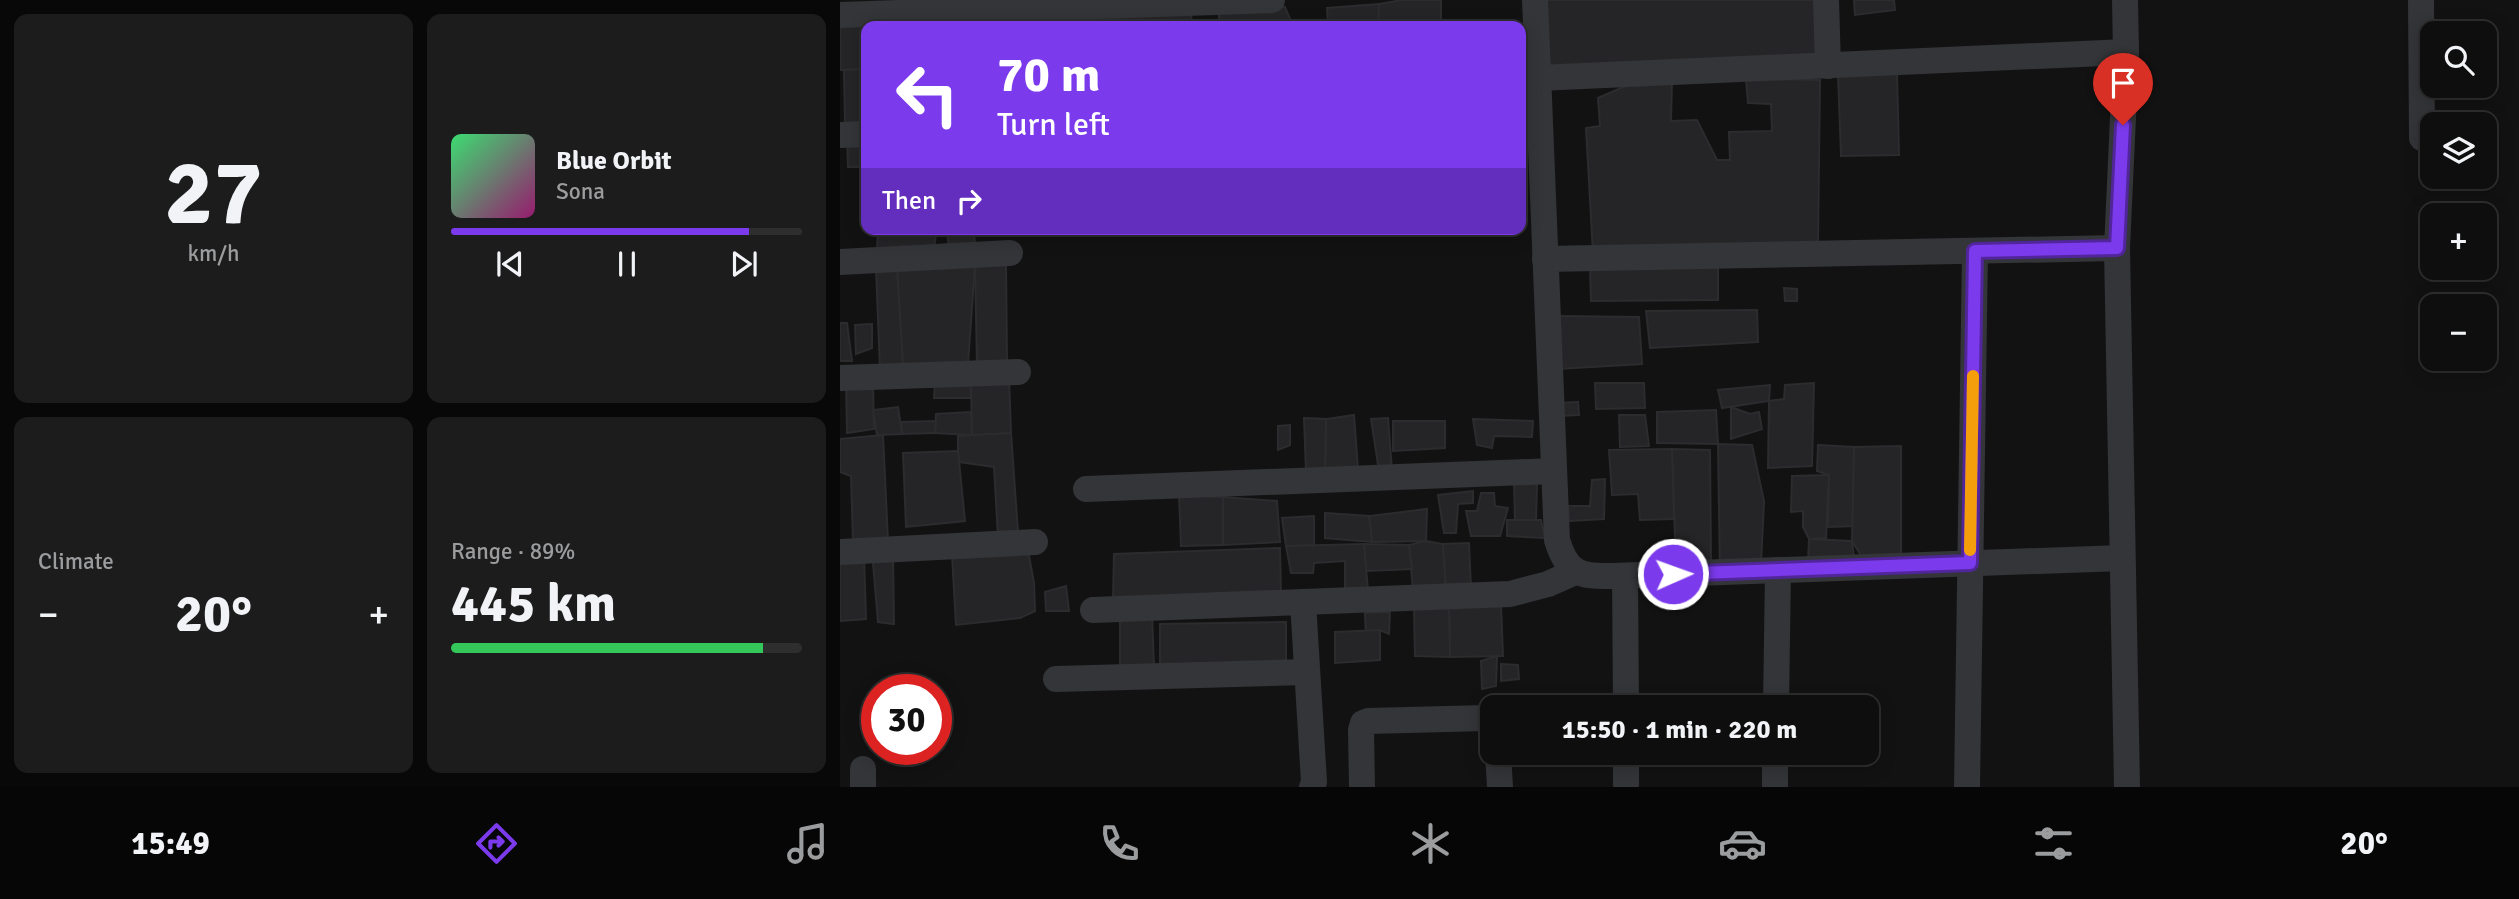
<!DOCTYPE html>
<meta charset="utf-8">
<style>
body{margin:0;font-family:Signika,sans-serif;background:#1c1c1c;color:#f1f3f6;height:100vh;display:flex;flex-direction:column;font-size:26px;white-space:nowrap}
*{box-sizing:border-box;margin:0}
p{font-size:23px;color:#9b9c9e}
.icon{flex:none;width:38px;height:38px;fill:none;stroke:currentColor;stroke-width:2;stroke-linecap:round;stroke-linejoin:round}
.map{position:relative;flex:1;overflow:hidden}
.details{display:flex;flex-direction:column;gap:14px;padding:14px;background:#080808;width:840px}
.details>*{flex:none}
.guide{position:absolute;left:21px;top:21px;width:665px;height:214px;border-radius:14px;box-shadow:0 4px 18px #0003,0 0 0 2px #2e2e2e;background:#7c3aed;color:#fff;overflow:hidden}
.controls{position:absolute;left:1580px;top:21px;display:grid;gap:14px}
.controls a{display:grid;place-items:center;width:77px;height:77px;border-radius:14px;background:#0e0e0e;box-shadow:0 4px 18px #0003,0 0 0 2px #2e2e2e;font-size:35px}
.speed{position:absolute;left:21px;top:674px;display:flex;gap:14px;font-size:35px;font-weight:700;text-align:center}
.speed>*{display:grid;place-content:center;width:91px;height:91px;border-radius:50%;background:#0e0e0e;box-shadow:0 4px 18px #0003,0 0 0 2px #2e2e2e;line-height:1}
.speed .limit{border:10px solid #d22;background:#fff;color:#111}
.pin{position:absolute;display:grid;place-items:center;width:60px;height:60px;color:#fff;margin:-72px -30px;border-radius:50% 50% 50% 0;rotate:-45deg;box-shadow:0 0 7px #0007}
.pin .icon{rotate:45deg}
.me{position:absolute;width:77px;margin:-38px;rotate:88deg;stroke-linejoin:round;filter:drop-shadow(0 0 5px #0008)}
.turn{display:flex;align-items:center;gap:24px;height:147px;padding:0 21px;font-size:32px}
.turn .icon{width:91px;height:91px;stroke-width:2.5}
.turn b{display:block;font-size:49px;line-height:60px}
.then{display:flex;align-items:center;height:66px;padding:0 21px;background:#0003;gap:14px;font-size:26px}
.big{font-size:52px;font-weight:700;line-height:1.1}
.details .widget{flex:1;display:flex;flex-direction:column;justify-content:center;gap:10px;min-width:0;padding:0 24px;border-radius:14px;background:#1c1c1c}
.details .dial{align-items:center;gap:0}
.dial b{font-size:91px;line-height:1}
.song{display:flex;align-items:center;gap:21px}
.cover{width:84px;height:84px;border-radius:10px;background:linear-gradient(135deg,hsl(140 70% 55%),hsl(320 70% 35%))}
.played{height:7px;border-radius:4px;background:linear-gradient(90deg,#7c3aed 85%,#2e2e2e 85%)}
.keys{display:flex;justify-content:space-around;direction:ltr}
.heat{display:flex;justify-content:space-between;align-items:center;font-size:38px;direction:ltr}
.charge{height:10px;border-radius:5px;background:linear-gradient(90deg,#34c759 89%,#2e2e2e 0)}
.details .tiles{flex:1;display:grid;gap:14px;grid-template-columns:repeat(2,1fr)}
.trip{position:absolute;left:640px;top:695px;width:399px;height:70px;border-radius:14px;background:#0e0e0e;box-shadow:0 4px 18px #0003,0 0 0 2px #2e2e2e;font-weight:700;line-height:70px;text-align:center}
.tabs{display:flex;height:112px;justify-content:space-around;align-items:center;background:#060606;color:#9b9c9e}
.tabs .icon{width:49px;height:49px}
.tabs .on{color:#7c3aed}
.tabs b{font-size:32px;color:#f1f3f6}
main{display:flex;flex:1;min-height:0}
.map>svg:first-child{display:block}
.building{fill:#252527;stroke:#2c2c2f;stroke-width:2}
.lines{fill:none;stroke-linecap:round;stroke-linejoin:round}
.street{stroke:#343538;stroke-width:26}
.route-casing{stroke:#51269a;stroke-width:18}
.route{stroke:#7c3aed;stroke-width:12}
.slow{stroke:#f59e0b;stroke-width:12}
</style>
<main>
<section class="details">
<div class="tiles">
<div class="widget dial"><b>27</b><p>km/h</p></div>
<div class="widget">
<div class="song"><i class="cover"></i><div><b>Blue Orbit</b><p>Sona</p></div></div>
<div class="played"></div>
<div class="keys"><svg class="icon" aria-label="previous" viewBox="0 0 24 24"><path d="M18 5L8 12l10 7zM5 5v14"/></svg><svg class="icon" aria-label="pause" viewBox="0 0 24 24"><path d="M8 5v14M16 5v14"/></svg><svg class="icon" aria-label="next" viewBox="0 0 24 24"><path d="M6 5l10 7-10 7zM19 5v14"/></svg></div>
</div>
<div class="widget"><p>Climate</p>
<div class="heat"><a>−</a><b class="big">20°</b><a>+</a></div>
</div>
<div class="widget"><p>Range · 89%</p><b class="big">445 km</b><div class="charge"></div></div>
</div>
</section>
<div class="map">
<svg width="1679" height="787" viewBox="0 0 1679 787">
<rect width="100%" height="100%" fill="#121213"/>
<g class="building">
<polygon points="562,0 601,0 601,26 538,26 539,4"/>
<polygon points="702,0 974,0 977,57 698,70"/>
<polygon points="1014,0 1054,0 1055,10 1015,15"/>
<polygon points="379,2 445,7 453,26 379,26"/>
<polygon points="539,4 538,26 488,26 487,8"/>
<polygon points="351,12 352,26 91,26 91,19"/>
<polygon points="0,23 26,26 26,69 0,70"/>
<polygon points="636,23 673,24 673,26 636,26"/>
<polygon points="26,69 26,123 5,123 4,70"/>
<polygon points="1057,72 1059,155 1001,156 998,74"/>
<polygon points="906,79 980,80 978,242 753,253 746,128 760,126 758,98 795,82 832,81 831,121 857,120 877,160 890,160 889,132 932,131 931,104 908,103"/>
<polygon points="26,135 26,167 8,167 7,138"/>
<polygon points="38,229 97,229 94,248 37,251"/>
<polygon points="107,229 134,229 135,246 109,249"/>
<polygon points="166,262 167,362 137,366 135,265"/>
<polygon points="135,265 128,364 63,367 57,267"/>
<polygon points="57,267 63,367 40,369 36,268"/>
<polygon points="750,268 878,268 878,300 751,301"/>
<polygon points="944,288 957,289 957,301 945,301"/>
<polygon points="917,310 918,342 810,348 806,311"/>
<polygon points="720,316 799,317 802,364 718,369"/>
<polygon points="0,323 7,323 12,361 0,361"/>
<polygon points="32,324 32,348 16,354 15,325"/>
<polygon points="6,378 33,383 34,429 7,433"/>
<polygon points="169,378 171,433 132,435 131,380"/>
<polygon points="131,380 131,398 94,398 95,381"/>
<polygon points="755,383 804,383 805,408 756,409"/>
<polygon points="974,383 972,466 928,468 929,401 944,399 945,385"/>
<polygon points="930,385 929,401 882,408 878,390"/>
<polygon points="738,402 739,415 719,416 719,403"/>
<polygon points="58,407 62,434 37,435 33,410"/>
<polygon points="891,407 910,414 919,412 922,429 891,439"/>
<polygon points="876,410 878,444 817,443 817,412"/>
<polygon points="131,412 132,435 95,433 96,414"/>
<polygon points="514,415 518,469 485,472 486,419"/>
<polygon points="779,415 805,415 809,446 780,447"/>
<polygon points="464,418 486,419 485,472 466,471"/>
<polygon points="548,418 552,470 539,471 531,419"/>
<polygon points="633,419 693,421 692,437 654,436 652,448 637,445"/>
<polygon points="96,421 95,433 62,434 61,422"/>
<polygon points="553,421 605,421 605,448 553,451"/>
<polygon points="450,425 450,445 438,450 438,426"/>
<polygon points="171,433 178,532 158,537 154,467 118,462 118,436"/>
<polygon points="43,435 48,541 13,542 11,476 0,472 0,439"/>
<polygon points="878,444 912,445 924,501 921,564 880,573"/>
<polygon points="978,445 1014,447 1017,526 988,527 989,475 977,471"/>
<polygon points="1061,446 1061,557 1022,557 1012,541 1014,447"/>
<polygon points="832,449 834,519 800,520 798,494 772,495 769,450"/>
<polygon points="832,449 870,450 871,563 836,567"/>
<polygon points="118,451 125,521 66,527 63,453"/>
<polygon points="989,475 986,538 969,539 963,527 963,511 951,512 952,476"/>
<polygon points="765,479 764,519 729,521 728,506 750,506 752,480"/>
<polygon points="697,482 696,520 675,520 674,483"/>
<polygon points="633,491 633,503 618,504 616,533 604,533 598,495"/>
<polygon points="641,493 654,493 655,506 668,508 660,536 631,536 626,511 637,511"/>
<polygon points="339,495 383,497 383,545 341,546"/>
<polygon points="383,497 437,501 440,542 383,545"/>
<polygon points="587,509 586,541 532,542 529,516"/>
<polygon points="485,513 529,516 532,542 485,538"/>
<polygon points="474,516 474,545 446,546 442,518"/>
<polygon points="667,520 701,520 705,538 667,536"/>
<polygon points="969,539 1012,541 1014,558 968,562"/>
<polygon points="586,541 603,544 606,589 573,590 569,545"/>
<polygon points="629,543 631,588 606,589 603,544"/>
<polygon points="524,544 569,545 572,569 526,571"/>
<polygon points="524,544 528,591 505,600 505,561 474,563 473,573 451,573 446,546"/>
<polygon points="440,548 441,595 273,598 274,554"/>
<polygon points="188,550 194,583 195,611 180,618 116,625 112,555"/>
<polygon points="32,551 53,556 54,624 38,622"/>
<polygon points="24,557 26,619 0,621 0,559"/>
<polygon points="226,586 229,611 206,611 205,592"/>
<polygon points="661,604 663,656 610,657 609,607"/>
<polygon points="609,607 610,657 575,656 574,610"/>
<polygon points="550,612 549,634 540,630 526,639 525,613"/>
<polygon points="312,614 314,667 280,672 280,617"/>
<polygon points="446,622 446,665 320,669 320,624"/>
<polygon points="540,630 540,660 495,663 495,632"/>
<polygon points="657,656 656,686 642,689 641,661"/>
<polygon points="661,664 678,665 679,679 661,681"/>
</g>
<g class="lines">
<g class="street">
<path d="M695,0L717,540C727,573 739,577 772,576L1282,558"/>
<polyline points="986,0 988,66"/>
<polyline points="1285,0 1286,52 1277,248 1287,787"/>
<polyline points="1581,0 1582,138"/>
<polyline points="0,15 432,0"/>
<polyline points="698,78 1286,52"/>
<polyline points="0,135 26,134"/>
<polyline points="705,259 1277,248"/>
<polyline points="0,262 170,253"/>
<polyline points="0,378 178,372"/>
<polyline points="246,489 714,471"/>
<polyline points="0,552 195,542"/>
<polyline points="785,576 786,707"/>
<polyline points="463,602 474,782 472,787"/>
<polyline points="253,610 670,594 708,584 735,572"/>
<polyline points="216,679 467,672"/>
<polyline points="936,707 938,570"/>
<polyline points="658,752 660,787"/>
<polyline points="786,752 786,784"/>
<polyline points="23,769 23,787"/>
<polyline points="522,787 521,730 523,723 528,721 646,718 653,721"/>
<polyline points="935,787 935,752"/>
<polyline points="1127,787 1135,251"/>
</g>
</g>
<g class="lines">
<defs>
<polyline id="route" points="833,574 1130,563 1135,251 1277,248 1283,125"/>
</defs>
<use href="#route" class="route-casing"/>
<use href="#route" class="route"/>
<polyline class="slow" points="1130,550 1133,376"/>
</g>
</svg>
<div class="controls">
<a><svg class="icon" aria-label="search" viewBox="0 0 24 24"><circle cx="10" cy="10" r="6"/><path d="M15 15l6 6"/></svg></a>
<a><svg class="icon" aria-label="layers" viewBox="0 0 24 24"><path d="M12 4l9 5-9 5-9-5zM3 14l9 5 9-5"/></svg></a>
<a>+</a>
<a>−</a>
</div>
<div class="speed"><div class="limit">30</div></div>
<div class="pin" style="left:1283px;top:125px;background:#d93025"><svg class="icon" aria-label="arrive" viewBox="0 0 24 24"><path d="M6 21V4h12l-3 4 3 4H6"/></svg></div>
<svg class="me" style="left:833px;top:574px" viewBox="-20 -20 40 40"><circle r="17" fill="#7c3aed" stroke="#fff" stroke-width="3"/><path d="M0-11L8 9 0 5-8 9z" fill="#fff"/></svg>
<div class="trip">15:50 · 1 min · 220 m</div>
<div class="guide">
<div class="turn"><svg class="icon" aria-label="left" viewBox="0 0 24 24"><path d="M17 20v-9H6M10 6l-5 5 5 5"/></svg><div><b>70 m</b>Turn left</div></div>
<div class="then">Then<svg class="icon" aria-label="right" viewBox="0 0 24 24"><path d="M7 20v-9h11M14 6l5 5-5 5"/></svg></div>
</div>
</div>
</main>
<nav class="tabs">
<b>15:49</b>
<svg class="icon on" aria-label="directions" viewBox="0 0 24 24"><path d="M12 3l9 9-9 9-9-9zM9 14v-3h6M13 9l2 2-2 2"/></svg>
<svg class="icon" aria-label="music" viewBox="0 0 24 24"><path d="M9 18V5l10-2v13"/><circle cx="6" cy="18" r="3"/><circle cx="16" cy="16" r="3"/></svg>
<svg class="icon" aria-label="phone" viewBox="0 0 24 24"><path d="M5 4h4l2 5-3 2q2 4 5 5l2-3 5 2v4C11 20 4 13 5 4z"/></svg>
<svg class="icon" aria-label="climate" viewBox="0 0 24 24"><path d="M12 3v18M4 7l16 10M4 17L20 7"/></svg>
<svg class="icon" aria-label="car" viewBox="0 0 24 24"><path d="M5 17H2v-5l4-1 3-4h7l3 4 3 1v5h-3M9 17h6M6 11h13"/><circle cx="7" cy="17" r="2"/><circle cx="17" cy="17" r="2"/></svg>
<svg class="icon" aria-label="filters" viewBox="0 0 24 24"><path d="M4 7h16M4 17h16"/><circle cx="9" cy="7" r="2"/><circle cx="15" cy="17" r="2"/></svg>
<b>20°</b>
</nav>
